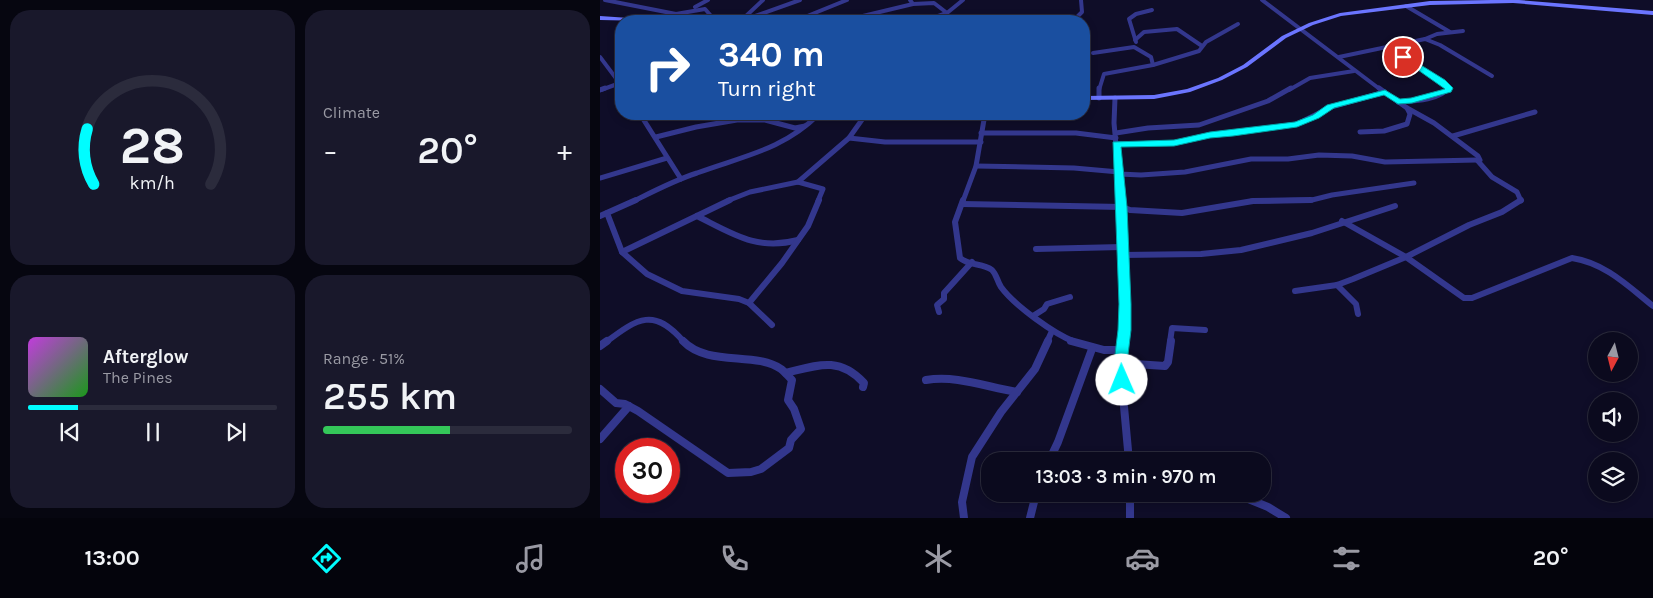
<!DOCTYPE html>
<meta charset="utf-8">
<style>
body{margin:0;font-family:Karla,sans-serif;background:#19182b;color:#f1f3f6;height:100vh;display:flex;flex-direction:column;font-size:19px;white-space:nowrap}
*{box-sizing:border-box;margin:0}
p{font-size:16px;color:#9a9aa4}
.icon{flex:none;width:28px;height:28px;fill:none;stroke:currentColor;stroke-width:2;stroke-linecap:round;stroke-linejoin:round}
.map{position:relative;flex:1;overflow:hidden}
.side{display:flex;flex-direction:column;gap:10px;padding:10px;background:#060610;width:600px}
.side>*{flex:none}
.banner{position:absolute;left:15px;top:15px;width:475px;height:105px;border-radius:20px;box-shadow:0 2px 8px #0003,0 0 0 1px #2b2b3c;background:#1a4fa0;color:#fff;overflow:hidden}
.needle{width:32px;rotate:187deg}
.controls{position:absolute;left:988px;top:332px;display:grid;gap:10px}
.controls a{display:grid;place-items:center;width:50px;height:50px;border-radius:50%;background:#0b0a1e;box-shadow:0 2px 8px #0003,0 0 0 1px #2b2b3c;font-size:25px}
.speed{position:absolute;left:15px;top:438px;display:flex;gap:10px;font-size:25px;font-weight:700;text-align:center}
.speed>*{display:grid;place-content:center;width:65px;height:65px;border-radius:50%;background:#0b0a1e;box-shadow:0 2px 8px #0003,0 0 0 1px #2b2b3c;line-height:1}
.speed .limit{border:8px solid #d22;background:#fff;color:#111}
.pin{position:absolute;display:grid;place-items:center;width:42px;height:42px;color:#fff;margin:-21px;border:2px solid #fff;border-radius:50%;box-shadow:0 1px 5px #0007}
.me{position:absolute;width:55px;margin:-28px;rotate:359deg;stroke-linejoin:round;filter:drop-shadow(0 0 4px #0008)}
.turn{display:flex;align-items:center;gap:18px;height:105px;padding:0 20px;font-size:22px}
.turn .icon{width:65px;height:65px;stroke-width:2.5}
.turn b{display:block;font-size:35px;line-height:42px}
.big{font-size:38px;font-weight:600;line-height:1.1}
.side .card{flex:1;display:flex;flex-direction:column;justify-content:center;gap:8px;min-width:0;padding:0 18px;border-radius:20px;background:#19182b}
.side .dial{align-items:center;gap:0}
.dial svg{height:130px;overflow:visible;fill:none;stroke:#2b2b3c;stroke-width:7;stroke-linecap:round;text-anchor:middle}
.dial text{fill:#f1f3f6;stroke:none}
.song{display:flex;align-items:center;gap:15px}
.cover{width:60px;height:60px;border-radius:8px;background:linear-gradient(135deg,hsl(290 70% 55%),hsl(120 70% 35%))}
.played{height:5px;border-radius:2px;background:linear-gradient(90deg,#00fdff 20%,#2b2b3c 20%)}
.keys{display:flex;justify-content:space-around;direction:ltr}
.heat{display:flex;justify-content:space-between;align-items:center;font-size:28px;direction:ltr}
.charge{height:8px;border-radius:4px;background:linear-gradient(90deg,#34c759 51%,#2b2b3c 0)}
.side .tiles{flex:1;display:grid;gap:10px;grid-template-columns:repeat(2,1fr)}
.trip{position:absolute;left:381px;top:452px;width:290px;height:50px;border-radius:20px;background:#0b0a1e;box-shadow:0 2px 8px #0003,0 0 0 1px #2b2b3c;font-weight:600;line-height:50px;text-align:center}
.tabs{display:flex;height:80px;justify-content:space-around;align-items:center;background:#04040c;color:#9a9aa4}
.tabs .icon{width:35px;height:35px}
.tabs .on{color:#00fdff}
.tabs b{font-size:22px;color:#f1f3f6}
main{display:flex;flex:1;min-height:0}
.map>svg:first-child{display:block}
.lines{fill:none;stroke-linecap:round;stroke-linejoin:round}
.street-far3{stroke:#33378d;stroke-width:4}
.street-far2{stroke:#33378d;stroke-width:5}
.street-far1{stroke:#33378d;stroke-width:6}
.street{stroke:#33378d;stroke-width:8}
.secondary{fill:#6b75ff;fill-rule:evenodd}
.route{fill:#00fdff;stroke:#00a4a6}
</style>
<main>
<section class="side">
<div class="tiles">
<div class="card dial"><svg viewBox="0 0 100 80">
<path d="M14 69A42 42 0 1 1 86 69"/>
<path d="M14 69A42 42 0 0 1 10 35" stroke="#00fdff"/>
<text x="50" y="56" font-size="32" font-weight="700">28</text>
<text x="50" y="72" font-size="11">km/h</text>
</svg></div>
<div class="card"><p>Climate</p>
<div class="heat"><a>−</a><b class="big">20°</b><a>+</a></div>
</div>
<div class="card">
<div class="song"><i class="cover"></i><div><b>Afterglow</b><p>The Pines</p></div></div>
<div class="played"></div>
<div class="keys"><svg class="icon" aria-label="previous" viewBox="0 0 24 24"><path d="M18 5L8 12l10 7zM5 5v14"/></svg><svg class="icon" aria-label="pause" viewBox="0 0 24 24"><path d="M8 5v14M16 5v14"/></svg><svg class="icon" aria-label="next" viewBox="0 0 24 24"><path d="M6 5l10 7-10 7zM19 5v14"/></svg></div>
</div>
<div class="card"><p>Range · 51%</p><b class="big">255 km</b><div class="charge"></div></div>
</div>
</section>
<div class="map">
<svg width="1053" height="518" viewBox="0 0 1053 518">
<rect width="100%" height="100%" fill="#0f0d28"/>
<g class="lines">
<g class="street-far3">
<polyline points="5,0 76,14 105,9 112,17"/>
<polyline points="310,0 313,4 334,3 347,13 323,21"/>
<polyline points="662,0 781,90"/>
<polyline points="806,6 850,32"/>
<polyline points="95,7 108,0"/>
<polyline points="347,13 363,0"/>
<polyline points="146,16 163,0"/>
<polyline points="144,20 200,0"/>
<polyline points="119,21 149,16"/>
<polyline points="195,21 247,0"/>
<polyline points="242,21 313,4"/>
<polyline points="473,21 482,12 481,0"/>
<polyline points="825,39 837,34 863,31"/>
<polyline points="535,40 544,32 577,29 602,46"/>
<polyline points="536,42 529,19 536,14 552,10"/>
<polyline points="787,46 842,82 848,90"/>
<polyline points="493,53 534,47 551,57 553,65"/>
<polyline points="0,57 21,85"/>
<polyline points="739,57 825,39 840,45 892,76"/>
<polyline points="1,90 20,83"/>
<polyline points="499,90 504,74 553,65 599,51 606,42 638,24"/>
<polyline points="689,90 710,78 754,71"/>
</g>
<g class="street-far2">
<polyline points="499,88 499,98"/>
<polyline points="779,88 807,108 834,123 878,156 880,160 877,160 892,177 917,192 921,201"/>
<polyline points="0,90 5,88"/>
<polyline points="515,98 514,123 521,201"/>
<path d="M798,102C812,101 841,100 848,88"/>
<polyline points="40,114 81,179"/>
<polyline points="760,132 784,131 807,124 810,114 807,108"/>
<polyline points="381,133 476,133 516,138"/>
<polyline points="516,133 548,128 599,125 668,101 691,88"/>
<polyline points="853,136 935,112"/>
<polyline points="56,137 96,127 137,120 165,120 195,128 205,126"/>
<polyline points="249,138 285,142 381,142"/>
<polyline points="516,144 574,143 610,135 697,124 731,107 785,92"/>
<polyline points="376,166 474,168 519,172"/>
<polyline points="519,174 541,175 585,172 651,159 688,159 719,155 752,156 785,162 877,160"/>
<polyline points="0,178 67,158"/>
<polyline points="198,182 249,138 266,114"/>
<path d="M34,201C54,191 75,180 97,173C143,156 183,150 219,114"/>
<polyline points="127,201 150,192 198,182 223,189 218,201"/>
<polyline points="363,201 376,166 385,114"/>
<polyline points="651,201 712,200 732,195 814,183"/>
</g>
<g class="street-far1">
<path d="M363,200L355,222L360,258C369,266 383,263 392,270C397,275 397,281 401,287C414,305 454,334 475,342"/>
<polyline points="521,200 525,304 523,342"/>
<polyline points="362,204 522,207 530,210 582,213 653,201 711,200"/>
<polyline points="7,213 22,252 47,274 82,291 139,299 149,303 172,325"/>
<polyline points="0,216 36,200"/>
<path d="M97,216C133,234 157,251 198,240"/>
<path d="M742,221L806,257L864,298H872L972,258C1005,263 1028,286 1053,306"/>
<polyline points="436,249 522,247"/>
<polyline points="22,252 130,200"/>
<polyline points="522,255 601,254 641,250 712,233 795,206"/>
<polyline points="737,285 756,304 758,314"/>
<polyline points="695,291 737,285 753,279 806,257 869,225 902,212 921,200"/>
<polyline points="149,303 182,263 208,226 219,200"/>
<polyline points="339,312 337,305 344,299 344,293 372,262"/>
<polyline points="433,316 444,309 447,304 470,297"/>
<path d="M6,342C38,318 54,307 84,342"/>
<polyline points="447,342 452,331"/>
<polyline points="570,342 572,328 605,330"/>
</g>
<g class="street">
<polyline points="471,341 504,350 522,350"/>
<polyline points="523,341 520,363 529,461"/>
<polyline points="0,346 7,341"/>
<polyline points="520,363 565,366 568,362 571,341"/>
<path d="M186,373C218,365 239,356 264,383L263,387"/>
<path d="M326,380C357,375 386,387 417,392"/>
<path d="M0,389L16,403L25,404L38,411L128,473L151,472L161,469L189,448L191,440L201,429L194,409L188,400L192,380C188,376 185,372 181,369C155,351 108,367 83,341"/>
<polyline points="0,439 29,406"/>
<polyline points="449,461 458,442 492,349"/>
<polyline points="530,494 530,518"/>
<polyline points="636,494 668,507 686,518"/>
<polyline points="364,518 362,502 372,457 401,412 435,369 448,341"/>
<polyline points="430,518 436,494"/>
</g>
<g class="secondary">
<polygon points="892,0 919,0 1053,11 1053,15 913,3 830,5 741,16 713,25 686,38 647,67 622,80 590,92 554,99 484,100 484,96 554,95 587,89 618,78 643,65 682,36 709,23 740,13 830,1"/>
<polygon points="0,16 44,19 47,21 0,20"/>
</g>
</g>
<polygon class="route" points="803,54 845,80 853,88 851,92 812,103 798,104 784,95 734,108 719,118 697,127 633,136 610,138 574,146 521,147 527,207 531,304 531,330 527,363 529,380 527,384 522,386 517,384 514,363 518,330 519,304 513,142 574,140 610,132 695,122 713,115 727,105 785,90 800,99 811,98 845,89 801,58 799,57"/>
</svg>
<div class="controls">
<a><svg class="needle" viewBox="-14 -14 28 28"><path d="M0-13l5 13h-10z" fill="#e53935"/><path d="M0 13l5-13h-10z" fill="#9a9aa4"/></svg></a>
<a><svg class="icon" aria-label="sound" viewBox="0 0 24 24"><path d="M4 9h4l5-4v14l-5-4H4zM17 9q2 3 0 6"/></svg></a>
<a><svg class="icon" aria-label="layers" viewBox="0 0 24 24"><path d="M12 4l9 5-9 5-9-5zM3 14l9 5 9-5"/></svg></a>
</div>
<div class="speed"><div class="limit">30</div></div>
<div class="pin" style="left:803px;top:57px;background:#d93025"><svg class="icon" aria-label="arrive" viewBox="0 0 24 24"><path d="M6 21V4h12l-3 4 3 4H6"/></svg></div>
<svg class="me" style="left:522px;top:380px" viewBox="-20 -20 40 40"><circle r="19" fill="#fff"/><path d="M0-13L10 11 0 6-10 11z" fill="#00fdff"/></svg>
<div class="trip">13:03 · 3 min · 970 m</div>
<div class="banner">
<div class="turn"><svg class="icon" aria-label="right" viewBox="0 0 24 24"><path d="M7 20v-9h11M14 6l5 5-5 5"/></svg><div><b>340 m</b>Turn right</div></div>
</div>
</div>
</main>
<nav class="tabs">
<b>13:00</b>
<svg class="icon on" aria-label="directions" viewBox="0 0 24 24"><path d="M12 3l9 9-9 9-9-9zM9 14v-3h6M13 9l2 2-2 2"/></svg>
<svg class="icon" aria-label="music" viewBox="0 0 24 24"><path d="M9 18V5l10-2v13"/><circle cx="6" cy="18" r="3"/><circle cx="16" cy="16" r="3"/></svg>
<svg class="icon" aria-label="phone" viewBox="0 0 24 24"><path d="M5 4h4l2 5-3 2q2 4 5 5l2-3 5 2v4C11 20 4 13 5 4z"/></svg>
<svg class="icon" aria-label="climate" viewBox="0 0 24 24"><path d="M12 3v18M4 7l16 10M4 17L20 7"/></svg>
<svg class="icon" aria-label="car" viewBox="0 0 24 24"><path d="M5 17H2v-5l4-1 3-4h7l3 4 3 1v5h-3M9 17h6M6 11h13"/><circle cx="7" cy="17" r="2"/><circle cx="17" cy="17" r="2"/></svg>
<svg class="icon" aria-label="filters" viewBox="0 0 24 24"><path d="M4 7h16M4 17h16"/><circle cx="9" cy="7" r="2"/><circle cx="15" cy="17" r="2"/></svg>
<b>20°</b>
</nav>
